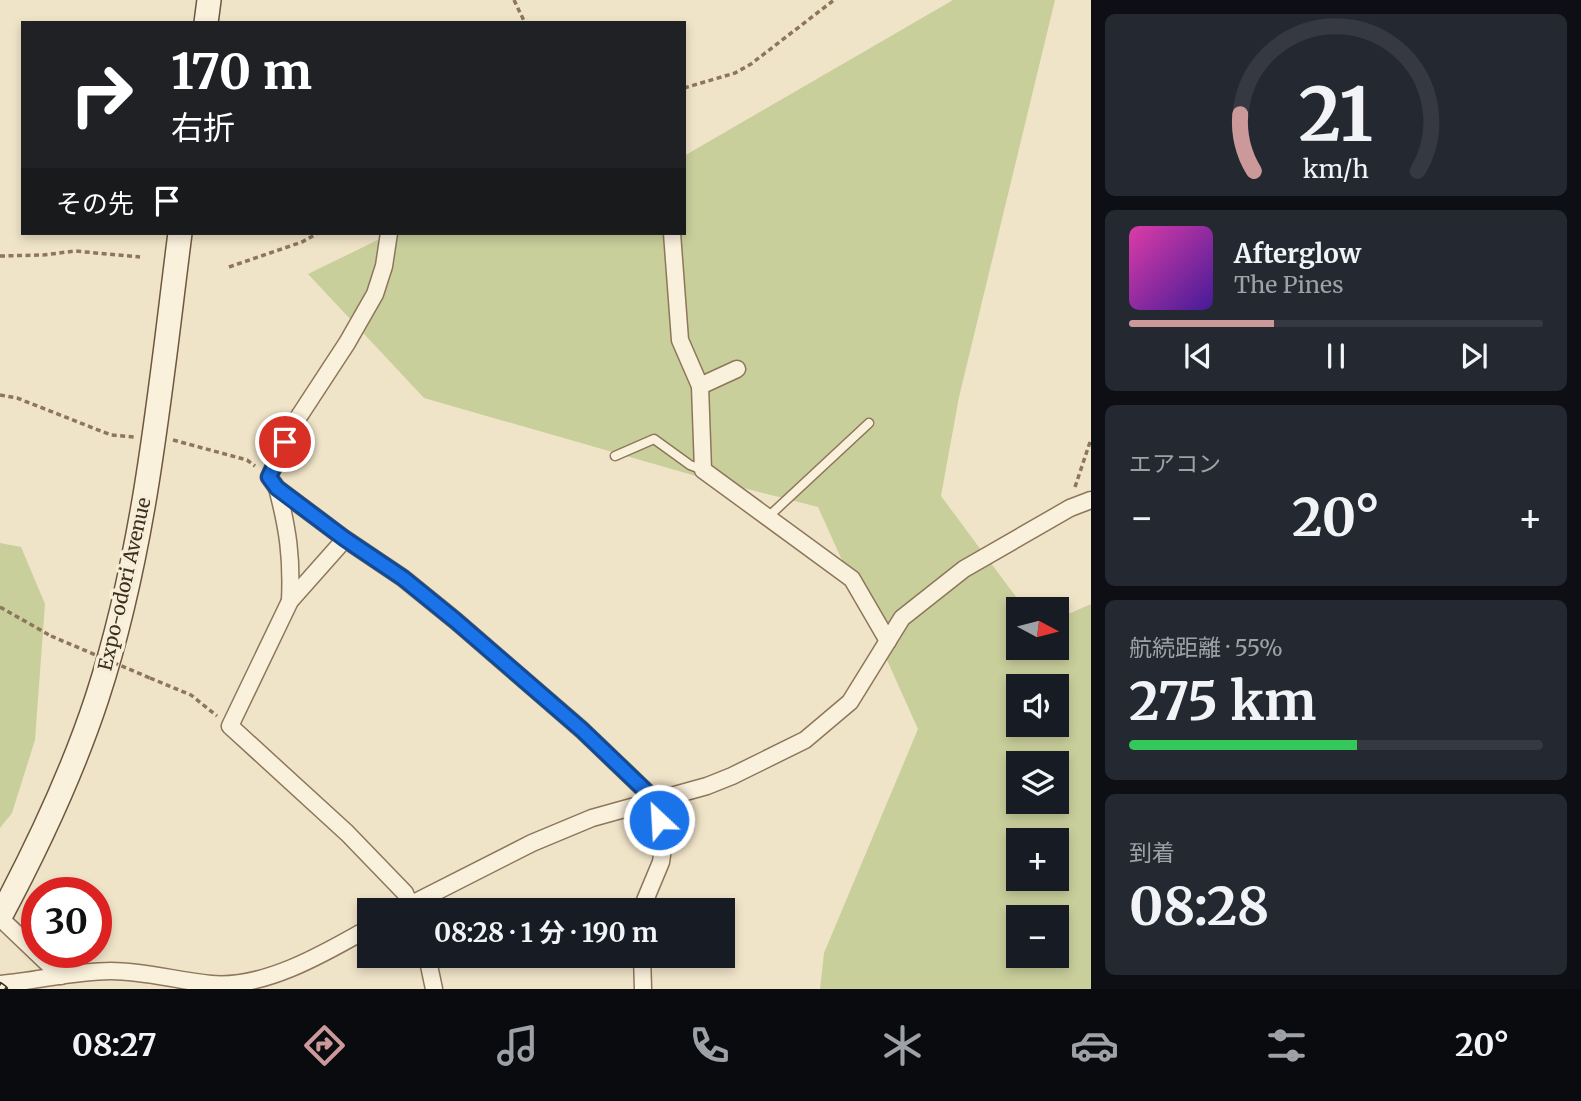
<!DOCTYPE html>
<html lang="ja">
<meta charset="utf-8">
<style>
body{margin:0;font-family:Merriweather,"Noto Sans JP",serif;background:#242831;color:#f1f3f6;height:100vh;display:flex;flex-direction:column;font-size:26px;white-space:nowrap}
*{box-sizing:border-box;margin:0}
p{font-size:23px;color:#9ea1a6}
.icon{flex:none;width:38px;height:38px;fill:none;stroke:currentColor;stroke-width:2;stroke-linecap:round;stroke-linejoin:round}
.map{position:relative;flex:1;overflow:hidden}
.drawer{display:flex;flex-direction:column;gap:14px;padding:14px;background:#0d0f14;width:490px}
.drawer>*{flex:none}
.guide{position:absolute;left:21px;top:21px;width:665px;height:214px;border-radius:0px;box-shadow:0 4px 10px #0003;background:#202124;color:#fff;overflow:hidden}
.needle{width:46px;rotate:97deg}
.fabs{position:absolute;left:1006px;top:597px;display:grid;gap:14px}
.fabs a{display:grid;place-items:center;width:63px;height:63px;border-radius:0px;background:#171b24;box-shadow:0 4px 10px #0003;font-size:35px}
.speed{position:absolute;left:21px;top:877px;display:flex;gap:14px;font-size:35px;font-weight:700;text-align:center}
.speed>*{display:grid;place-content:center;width:91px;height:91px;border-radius:50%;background:#171b24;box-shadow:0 4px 10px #0003;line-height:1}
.speed .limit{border:10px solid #d22;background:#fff;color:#111}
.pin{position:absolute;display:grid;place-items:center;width:60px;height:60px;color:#fff;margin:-30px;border:4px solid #fff;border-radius:50%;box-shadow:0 2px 7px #0007}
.me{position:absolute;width:77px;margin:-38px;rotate:335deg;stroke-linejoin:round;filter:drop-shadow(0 0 5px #0008)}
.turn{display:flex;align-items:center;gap:24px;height:147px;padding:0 35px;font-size:32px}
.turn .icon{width:91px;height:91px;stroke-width:2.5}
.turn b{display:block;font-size:49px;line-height:60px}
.then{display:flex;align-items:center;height:66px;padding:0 35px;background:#0003;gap:14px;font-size:26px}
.big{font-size:52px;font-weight:700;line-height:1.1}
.drawer .card{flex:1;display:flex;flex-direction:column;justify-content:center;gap:10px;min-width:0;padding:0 24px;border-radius:10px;background:#242831}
.drawer .dial{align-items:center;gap:0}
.dial svg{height:182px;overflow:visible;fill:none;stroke:#363941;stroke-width:7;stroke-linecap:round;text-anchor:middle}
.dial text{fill:#f1f3f6;stroke:none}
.song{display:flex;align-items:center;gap:21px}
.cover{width:84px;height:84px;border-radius:10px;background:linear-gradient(135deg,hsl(320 70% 55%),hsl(260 70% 35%))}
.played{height:7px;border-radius:4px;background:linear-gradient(90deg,#cc999b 35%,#363941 35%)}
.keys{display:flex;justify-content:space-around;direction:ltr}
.heat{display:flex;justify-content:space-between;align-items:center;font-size:38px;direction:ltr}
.charge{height:10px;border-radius:5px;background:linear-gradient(90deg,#34c759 55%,#363941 0)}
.trip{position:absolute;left:357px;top:898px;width:378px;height:70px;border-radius:0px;background:#171b24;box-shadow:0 4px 10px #0003;font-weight:700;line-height:70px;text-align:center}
.tab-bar{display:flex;height:112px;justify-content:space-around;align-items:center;background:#090b0e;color:#9ea1a6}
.tab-bar .icon{width:49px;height:49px}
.tab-bar .active{color:#cc999b}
.tab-bar b{font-size:32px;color:#f1f3f6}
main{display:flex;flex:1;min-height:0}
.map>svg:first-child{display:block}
.green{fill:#c9cf9b;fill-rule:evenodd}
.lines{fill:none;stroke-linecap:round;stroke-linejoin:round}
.service-casing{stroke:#8d765c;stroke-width:11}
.minor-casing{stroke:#8d765c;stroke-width:19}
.secondary-casing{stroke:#6f573f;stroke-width:26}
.path{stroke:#8d765c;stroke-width:3.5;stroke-dasharray:5 3.5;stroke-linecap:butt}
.service{stroke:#faf1dc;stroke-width:8}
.minor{stroke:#faf1dc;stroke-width:16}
.secondary{stroke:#faf1dc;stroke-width:23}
.rail-casing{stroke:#3d2e20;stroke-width:8}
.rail{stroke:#f7eed8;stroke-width:5;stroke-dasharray:16;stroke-linecap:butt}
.path-bridge{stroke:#8d765c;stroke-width:3.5;stroke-dasharray:5 3.5;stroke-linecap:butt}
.route-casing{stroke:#114b97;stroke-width:18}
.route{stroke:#1a73e8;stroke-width:12}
.labels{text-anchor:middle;stroke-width:7;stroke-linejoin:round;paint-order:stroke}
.street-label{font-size:19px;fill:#3d2e20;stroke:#f7eed8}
</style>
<main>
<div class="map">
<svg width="1091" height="989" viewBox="0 0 1091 989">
<rect width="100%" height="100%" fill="#f0e4c8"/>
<g class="green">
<path d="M953,0H1055L959,397L941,496L1025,609H1018V648H1057V619L1091,604V989H820L824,953L918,729L818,507L696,476L424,398L308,274L392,233H684V156ZM1018,686H1057V724H1018ZM1018,763H1057V802H1018ZM1018,840H1057V878H1018ZM1018,917H1057V956H1018Z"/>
<polygon points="0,543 21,547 45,604 35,740 12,813 0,828"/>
</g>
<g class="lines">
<defs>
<g id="service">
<polyline points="615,456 654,439 690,465 703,470"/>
<polyline points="768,517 869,423"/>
</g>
<g id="minor">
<polyline points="389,233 384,266 375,294 347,343 294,424 269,477 277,488 345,539 403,578 456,621 582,730 654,799 664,841 661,862 641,910"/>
<polyline points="672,233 680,340 700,386 703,470 852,579 888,641"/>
<polyline points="700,386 737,369"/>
<path d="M277,488C288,529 292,558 290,601"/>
<polyline points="345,539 290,601 230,726 347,833 405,893 412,910"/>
<polyline points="400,910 532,843 592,818 707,786 732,776 805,740 850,702 902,618 964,569 1070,508 1091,500"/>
<polyline points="0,918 61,976"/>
<polyline points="427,956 434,989"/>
<polyline points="642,956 643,989"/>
<path d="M0,984C37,981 74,971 111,971C145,971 178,981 211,984C264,989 325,953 369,928"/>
</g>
<g id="secondary">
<polyline points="206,23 209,0"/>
<path d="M0,917C38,846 72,774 97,698C146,548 160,389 180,233"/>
</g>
</defs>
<use href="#service" class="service-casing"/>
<use href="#minor" class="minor-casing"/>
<use href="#secondary" class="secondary-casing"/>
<g class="path">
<polyline points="514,0 525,23"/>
<polyline points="684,88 735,73 751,64 834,0"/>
<polyline points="0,256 43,255 75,251 140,257"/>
<polyline points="229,267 302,242 318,233"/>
<polyline points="0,395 17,398 111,435 134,437"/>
<polyline points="173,440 247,460 255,466"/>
<polyline points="1075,487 1091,439"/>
<polyline points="0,607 51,636"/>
<polyline points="150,678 191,695 217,716"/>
</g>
<use href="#service" class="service"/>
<use href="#minor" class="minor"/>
<use href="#secondary" class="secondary"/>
<defs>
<polyline id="rail" points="0,986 4,989"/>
</defs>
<use href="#rail" class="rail-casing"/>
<use href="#rail" class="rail"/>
<polyline class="path-bridge" points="51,636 150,678"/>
</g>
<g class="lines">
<defs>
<polyline id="route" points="285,442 269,477 277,488 345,539 403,578 456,621 582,730 654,799 659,820"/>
</defs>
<use href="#route" class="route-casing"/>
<use href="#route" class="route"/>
</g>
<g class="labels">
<g class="street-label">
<text transform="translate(124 584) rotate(-77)" y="7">Expo-odori Avenue</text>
</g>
</g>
</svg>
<div class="fabs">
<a><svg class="needle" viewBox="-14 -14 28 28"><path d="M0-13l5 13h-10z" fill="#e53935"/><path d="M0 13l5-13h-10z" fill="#9ea1a6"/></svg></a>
<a><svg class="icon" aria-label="sound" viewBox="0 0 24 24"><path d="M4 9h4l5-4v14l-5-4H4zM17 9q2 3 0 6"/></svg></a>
<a><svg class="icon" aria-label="layers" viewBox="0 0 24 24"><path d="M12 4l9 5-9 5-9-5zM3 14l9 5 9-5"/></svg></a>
<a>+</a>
<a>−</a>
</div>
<div class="speed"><div class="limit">30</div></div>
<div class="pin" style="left:285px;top:442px;background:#d93025"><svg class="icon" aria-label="arrive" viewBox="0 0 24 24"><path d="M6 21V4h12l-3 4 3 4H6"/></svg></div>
<svg class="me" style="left:659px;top:820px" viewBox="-20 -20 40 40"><circle r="17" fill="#1a73e8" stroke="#fff" stroke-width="3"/><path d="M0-11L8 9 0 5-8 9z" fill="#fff"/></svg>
<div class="trip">08:28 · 1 分 · 190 m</div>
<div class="guide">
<div class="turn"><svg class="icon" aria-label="right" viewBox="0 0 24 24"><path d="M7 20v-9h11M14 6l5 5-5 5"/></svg><div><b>170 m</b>右折</div></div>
<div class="then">その先<svg class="icon" aria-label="arrive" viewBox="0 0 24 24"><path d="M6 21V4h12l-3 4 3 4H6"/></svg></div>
</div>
</div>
<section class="drawer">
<div class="card dial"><svg viewBox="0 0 100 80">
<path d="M14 69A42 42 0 1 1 86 69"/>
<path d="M14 69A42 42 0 0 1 8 44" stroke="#cc999b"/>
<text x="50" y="56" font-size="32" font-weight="700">21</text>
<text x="50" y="72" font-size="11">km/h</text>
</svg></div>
<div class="card">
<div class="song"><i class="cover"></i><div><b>Afterglow</b><p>The Pines</p></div></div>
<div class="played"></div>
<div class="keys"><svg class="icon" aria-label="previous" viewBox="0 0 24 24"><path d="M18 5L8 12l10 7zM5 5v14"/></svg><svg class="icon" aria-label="pause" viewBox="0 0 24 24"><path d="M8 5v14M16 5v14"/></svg><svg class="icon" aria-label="next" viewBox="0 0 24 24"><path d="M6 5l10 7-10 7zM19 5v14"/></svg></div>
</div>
<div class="card"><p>エアコン</p>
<div class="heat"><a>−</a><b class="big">20°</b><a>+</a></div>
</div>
<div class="card"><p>航続距離 · 55%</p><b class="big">275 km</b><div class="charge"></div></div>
<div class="card"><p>到着</p><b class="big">08:28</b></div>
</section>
</main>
<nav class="tab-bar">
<b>08:27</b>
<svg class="icon active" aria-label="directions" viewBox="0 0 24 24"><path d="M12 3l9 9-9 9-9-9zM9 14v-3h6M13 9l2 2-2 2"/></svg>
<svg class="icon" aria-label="music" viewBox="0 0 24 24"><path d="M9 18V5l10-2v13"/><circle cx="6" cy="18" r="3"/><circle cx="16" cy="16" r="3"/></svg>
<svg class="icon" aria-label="phone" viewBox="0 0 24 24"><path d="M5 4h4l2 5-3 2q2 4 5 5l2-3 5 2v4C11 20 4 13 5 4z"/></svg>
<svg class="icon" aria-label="climate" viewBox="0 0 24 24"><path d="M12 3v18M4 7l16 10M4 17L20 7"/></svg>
<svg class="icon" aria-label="car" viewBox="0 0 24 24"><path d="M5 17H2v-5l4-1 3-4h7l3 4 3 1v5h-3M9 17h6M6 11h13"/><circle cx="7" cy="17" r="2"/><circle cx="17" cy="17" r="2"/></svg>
<svg class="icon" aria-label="filters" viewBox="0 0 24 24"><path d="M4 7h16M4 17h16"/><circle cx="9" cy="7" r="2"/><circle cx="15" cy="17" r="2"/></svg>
<b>20°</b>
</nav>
